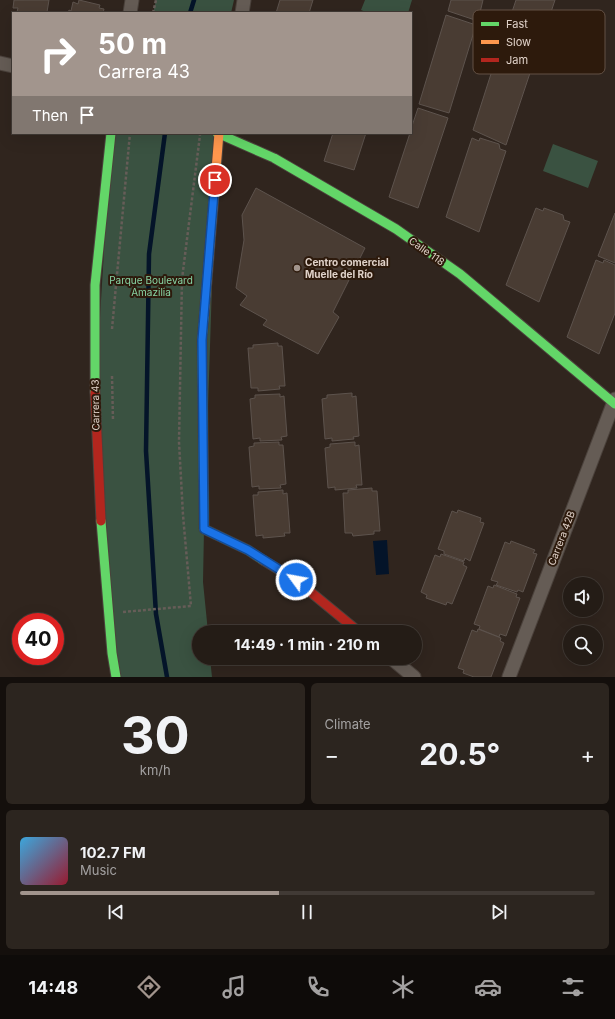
<!DOCTYPE html>
<meta charset="utf-8">
<style>
body{margin:0;font-family:Inter,sans-serif;background:#2c251f;color:#f1f3f6;height:100vh;display:flex;flex-direction:column;font-size:15px;white-space:nowrap}
*{box-sizing:border-box;margin:0}
p{font-size:13px;color:#a3a1a1}
.icon{flex:none;width:22px;height:22px;fill:none;stroke:currentColor;stroke-width:2;stroke-linecap:round;stroke-linejoin:round}
.map{position:relative;height:677px;overflow:hidden}
.panel{display:flex;flex-direction:column;gap:6px;padding:6px;background:#140f0c;flex:1}
.panel>*{flex:none}
.hud{position:absolute;left:12px;top:12px;width:400px;height:122px;border-radius:0px;box-shadow:0 4px 16px #0002,0 0 0 1px #413a35;background:#a2958d;color:#fff;overflow:hidden}
.tools{position:absolute;left:563px;top:577px;display:grid;gap:8px}
.tools a{display:grid;place-items:center;width:40px;height:40px;border-radius:50%;background:#241c16;box-shadow:0 4px 16px #0002,0 0 0 1px #413a35;font-size:20px}
.speed{position:absolute;left:12px;top:613px;display:flex;gap:8px;font-size:20px;font-weight:700;text-align:center}
.speed>*{display:grid;place-content:center;width:52px;height:52px;border-radius:50%;background:#241c16;box-shadow:0 4px 16px #0002,0 0 0 1px #413a35;line-height:1}
.speed .limit{border:6px solid #d22;background:#fff;color:#111}
.pin{position:absolute;display:grid;place-items:center;width:34px;height:34px;color:#fff;margin:-17px;border:2px solid #fff;border-radius:50%;box-shadow:0 1px 4px #0007}
.me{position:absolute;width:44px;margin:-22px;rotate:302deg;stroke-linejoin:round;filter:drop-shadow(0 0 3px #0008)}
.turn{display:flex;align-items:center;gap:14px;height:84px;padding:0 20px;font-size:18px}
.turn .icon{width:52px;height:52px;stroke-width:2.5}
.turn b{display:block;font-size:28px;line-height:34px}
.then{display:flex;align-items:center;height:38px;padding:0 20px;background:#0003;gap:8px;font-size:15px}
.big{font-size:30px;font-weight:700;line-height:1.1}
.panel .card{flex:1;display:flex;flex-direction:column;justify-content:center;gap:6px;min-width:0;padding:0 14px;border-radius:6px;background:#2c251f}
.panel .dial{align-items:center;gap:0}
.dial b{font-size:52px;line-height:1}
.song{display:flex;align-items:center;gap:12px}
.cover{width:48px;height:48px;border-radius:6px;background:linear-gradient(135deg,hsl(200 70% 55%),hsl(350 70% 35%))}
.played{height:4px;border-radius:2px;background:linear-gradient(90deg,#a2958d 45%,#413a35 45%)}
.keys{display:flex;justify-content:space-around;direction:ltr}
.heat{display:flex;justify-content:space-between;align-items:center;font-size:22px;direction:ltr}
.panel .tiles{flex:1;display:grid;gap:6px;grid-template-columns:1fr 1fr}
.card:last-child{grid-column:span 2}
.trip{position:absolute;left:192px;top:625px;width:230px;height:40px;border-radius:20px;background:#241c16;box-shadow:0 4px 16px #0002,0 0 0 1px #413a35;font-weight:700;line-height:40px;text-align:center}
.dock{display:flex;height:64px;justify-content:space-around;align-items:center;background:#0e0b09;color:#a3a1a1}
.dock .icon{width:28px;height:28px}
.dock .on{color:#a2958d}
.dock b{font-size:18px;color:#f1f3f6}
.map>svg:first-child{display:block}
.green{fill:#3a5241}
.water{fill:#041429}
.lines{fill:none;stroke-linecap:round;stroke-linejoin:round}
.stream{stroke:#041429;stroke-width:4.5}
.building{fill:#493c33;stroke:#5d534d}
.street-casing{stroke:#4b423c;stroke-width:15}
.fast-casing{stroke:#4b423c;stroke-width:11}
.slow-casing{stroke:#4b423c;stroke-width:11}
.jam-casing{stroke:#4b423c;stroke-width:11}
.path{stroke:#665d58;stroke-width:2.5;stroke-dasharray:3 2;stroke-linecap:butt}
.street{stroke:#655c55;stroke-width:13}
.fast{stroke:#63d668;stroke-width:9}
.slow{stroke:#ff974d;stroke-width:9}
.jam{stroke:#b3261e;stroke-width:9}
.route-casing{stroke:#114b97;stroke-width:10}
.route{stroke:#1a73e8;stroke-width:7}
.poi-dot{fill:#a2958d;stroke:#2d1a0c;stroke-width:1.5}
.labels{text-anchor:middle;stroke-width:4;stroke-linejoin:round;paint-order:stroke}
.street-label{font-size:10px;fill:#e0d2c9;stroke:#2d1a0c}
.poi-label{font-size:10px;font-weight:bold;fill:#e0d2c9;stroke:#2d1a0c;text-anchor:start}
.park-label{font-size:10px;fill:#88d5a5;stroke:#2d1a0c}
.key{fill:#2d1a0c;stroke:#635145;stroke-width:1}
.key-label{font-size:11px;fill:#e0d2c9}
</style>
<div class="map">
<svg width="615" height="677" viewBox="0 0 615 677">
<rect width="100%" height="100%" fill="#30251e"/>
<g class="green">
<polygon points="156,0 234,0 231,13 153,13"/>
<polygon points="365,0 412,0 408,13 368,13 361,10"/>
<polygon points="111,133 217,133 204,529 203,582 208,632 199,632 199,658 210,658 212,677 116,677 95,401"/>
<polygon points="553,144 598,161 588,188 543,171"/>
</g>
<polygon class="water" points="387,540 389,574 376,575 373,541"/>
<g class="lines">
<g class="stream">
<polyline points="190,13 194,0"/>
<polyline points="165,133 149,254 146,451 156,614 167,677"/>
</g>
</g>
<g class="building">
<polygon points="14,0 49,0 47,12 17,12 18,8 13,8"/>
<polygon points="79,0 100,5 99,8 104,9 103,13 68,13 69,10 71,11 73,2 78,4"/>
<polygon points="280,0 313,0 309,13 276,13"/>
<polygon points="451,0 483,0 478,21 448,11"/>
<polygon points="516,0 555,0 535,60 501,45"/>
<polygon points="446,15 476,25 449,113 419,104"/>
<polygon points="506,51 526,58 527,62 533,64 506,145 473,130 498,52 505,54"/>
<polygon points="418,108 448,118 418,208 389,197 410,133 411,133 411,129"/>
<polygon points="333,133 366,133 354,170 324,161"/>
<polygon points="472,138 479,141 480,138 499,144 500,149 506,151 479,232 446,217"/>
<polygon points="256,188 365,248 333,312 339,317 318,354 263,325 267,320 240,305 247,296 236,288 244,240 242,215"/>
<polygon points="536,208 543,211 544,208 563,215 564,220 570,222 539,302 506,285"/>
<polygon points="615,213 615,263 598,256"/>
<polygon points="596,260 603,263 604,260 615,265 615,313 599,354 567,337"/>
<polygon points="278,343 278,346 282,346 285,386 279,386 280,389 258,391 258,388 251,388 248,348 253,348 253,345"/>
<polygon points="352,393 352,397 356,396 359,436 353,437 354,439 332,441 332,438 325,439 322,399 327,398 327,395"/>
<polygon points="280,394 280,397 284,396 287,436 281,437 282,440 260,441 260,438 253,439 250,399 255,398 255,395"/>
<polygon points="279,442 279,445 283,445 286,484 280,485 281,488 259,489 259,486 252,487 249,447 254,446 254,443"/>
<polygon points="355,442 355,446 359,445 362,485 356,485 357,488 335,490 335,487 328,488 325,448 330,447 330,444"/>
<polygon points="372,488 372,491 377,491 380,531 374,531 374,534 353,536 352,533 345,533 343,493 348,493 348,490"/>
<polygon points="283,490 283,494 287,493 290,533 284,533 285,536 263,538 263,535 256,536 253,495 258,495 258,492"/>
<polygon points="458,510 481,518 480,522 484,523 470,561 465,558 464,561 444,554 444,551 438,549 452,511 457,513"/>
<polygon points="511,541 535,550 533,553 537,554 523,592 518,590 517,592 496,585 498,582 491,580 505,542 510,544"/>
<polygon points="441,554 464,562 463,565 467,567 452,604 447,602 446,605 426,598 427,595 421,592 435,555 440,557"/>
<polygon points="494,585 517,594 516,597 520,598 506,636 500,634 499,637 479,629 480,626 474,624 488,586 493,588"/>
<polygon points="478,629 501,638 500,641 504,643 491,677 474,677 463,673 464,670 458,668 472,630 477,632"/>
</g>
<g class="lines">
<defs>
<g id="street">
<polyline points="130,13 132,0"/>
<polyline points="242,13 244,0"/>
<polyline points="0,63 13,66"/>
<polyline points="391,658 414,677"/>
<polyline points="509,677 615,399"/>
</g>
<g id="fast">
<polyline points="217,133 274,158 396,229 460,274 615,404"/>
<polyline points="204,317 202,340 204,529 248,550 263,560"/>
<polyline points="95,392 95,285 111,133"/>
<polyline points="101,521 112,653 116,677"/>
</g>
<polyline id="slow" points="204,317 219,133"/>
<g id="jam">
<polyline points="95,392 101,521"/>
<polyline points="263,560 296,580 359,632"/>
</g>
</defs>
<use href="#street" class="street-casing"/>
<use href="#fast" class="fast-casing"/>
<use href="#slow" class="slow-casing"/>
<use href="#jam" class="jam-casing"/>
<g class="path">
<polyline points="153,13 156,0"/>
<polyline points="112,329 130,133"/>
<polyline points="112,376 113,421"/>
<polyline points="123,612 191,606 183,515 179,442 182,279 200,135"/>
</g>
<use href="#street" class="street"/>
<use href="#fast" class="fast"/>
<use href="#slow" class="slow"/>
<use href="#jam" class="jam"/>
</g>
<g class="lines">
<defs>
<polyline id="route" points="215,180 202,340 204,529 248,550 296,580"/>
</defs>
<use href="#route" class="route-casing"/>
<use href="#route" class="route"/>
</g>
<circle class="poi-dot" cx="297" cy="268" r="4"/>
<g class="labels">
<g class="street-label">
<text transform="translate(427 251) rotate(35)" y="4">Calle 118</text>
<text transform="translate(95 405) rotate(-91)" y="4">Carrera 43</text>
<text transform="translate(561 538) rotate(-69)" y="4">Carrera 42B</text>
</g>
<g class="poi-label">
<text x="305" y="266">Centro comercial<tspan x="305" dy="12">Muelle del Río</tspan></text>
</g>
<g class="park-label">
<text x="151" y="284">Parque Boulevard<tspan x="151" dy="12">Amazilia</tspan></text>
</g>
</g>
<rect x="473" y="10" width="132" height="64" rx="6" class="key"/>
<rect x="481" y="22" width="18" height="4" fill="#63d668"/>
<rect x="481" y="40" width="18" height="4" fill="#ff974d"/>
<rect x="481" y="58" width="18" height="4" fill="#b3261e"/>
<g class="key-label">
<text x="506" y="28">Fast</text>
<text x="506" y="46">Slow</text>
<text x="506" y="64">Jam</text>
</g>
</svg>
<div class="tools">
<a><svg class="icon" aria-label="sound" viewBox="0 0 24 24"><path d="M4 9h4l5-4v14l-5-4H4zM17 9q2 3 0 6"/></svg></a>
<a><svg class="icon" aria-label="search" viewBox="0 0 24 24"><circle cx="10" cy="10" r="6"/><path d="M15 15l6 6"/></svg></a>
</div>
<div class="speed"><div class="limit">40</div></div>
<div class="pin" style="left:215px;top:180px;background:#d93025"><svg class="icon" aria-label="arrive" viewBox="0 0 24 24"><path d="M6 21V4h12l-3 4 3 4H6"/></svg></div>
<svg class="me" style="left:296px;top:580px" viewBox="-20 -20 40 40"><circle r="17" fill="#1a73e8" stroke="#fff" stroke-width="3"/><path d="M0-11L8 9 0 5-8 9z" fill="#fff"/></svg>
<div class="trip">14:49 · 1 min · 210 m</div>
<div class="hud">
<div class="turn"><svg class="icon" aria-label="right" viewBox="0 0 24 24"><path d="M7 20v-9h11M14 6l5 5-5 5"/></svg><div><b>50 m</b>Carrera 43</div></div>
<div class="then">Then<svg class="icon" aria-label="arrive" viewBox="0 0 24 24"><path d="M6 21V4h12l-3 4 3 4H6"/></svg></div>
</div>
</div>
<section class="panel">
<div class="tiles">
<div class="card dial"><b>30</b><p>km/h</p></div>
<div class="card"><p>Climate</p>
<div class="heat"><a>−</a><b class="big">20.5°</b><a>+</a></div>
</div>
<div class="card">
<div class="song"><i class="cover"></i><div><b>102.7 FM</b><p>Music</p></div></div>
<div class="played"></div>
<div class="keys"><svg class="icon" aria-label="previous" viewBox="0 0 24 24"><path d="M18 5L8 12l10 7zM5 5v14"/></svg><svg class="icon" aria-label="pause" viewBox="0 0 24 24"><path d="M8 5v14M16 5v14"/></svg><svg class="icon" aria-label="next" viewBox="0 0 24 24"><path d="M6 5l10 7-10 7zM19 5v14"/></svg></div>
</div>
</div>
</section>
<nav class="dock">
<b>14:48</b>
<svg class="icon on" aria-label="directions" viewBox="0 0 24 24"><path d="M12 3l9 9-9 9-9-9zM9 14v-3h6M13 9l2 2-2 2"/></svg>
<svg class="icon" aria-label="music" viewBox="0 0 24 24"><path d="M9 18V5l10-2v13"/><circle cx="6" cy="18" r="3"/><circle cx="16" cy="16" r="3"/></svg>
<svg class="icon" aria-label="phone" viewBox="0 0 24 24"><path d="M5 4h4l2 5-3 2q2 4 5 5l2-3 5 2v4C11 20 4 13 5 4z"/></svg>
<svg class="icon" aria-label="climate" viewBox="0 0 24 24"><path d="M12 3v18M4 7l16 10M4 17L20 7"/></svg>
<svg class="icon" aria-label="car" viewBox="0 0 24 24"><path d="M5 17H2v-5l4-1 3-4h7l3 4 3 1v5h-3M9 17h6M6 11h13"/><circle cx="7" cy="17" r="2"/><circle cx="17" cy="17" r="2"/></svg>
<svg class="icon" aria-label="filters" viewBox="0 0 24 24"><path d="M4 7h16M4 17h16"/><circle cx="9" cy="7" r="2"/><circle cx="15" cy="17" r="2"/></svg>
</nav>
